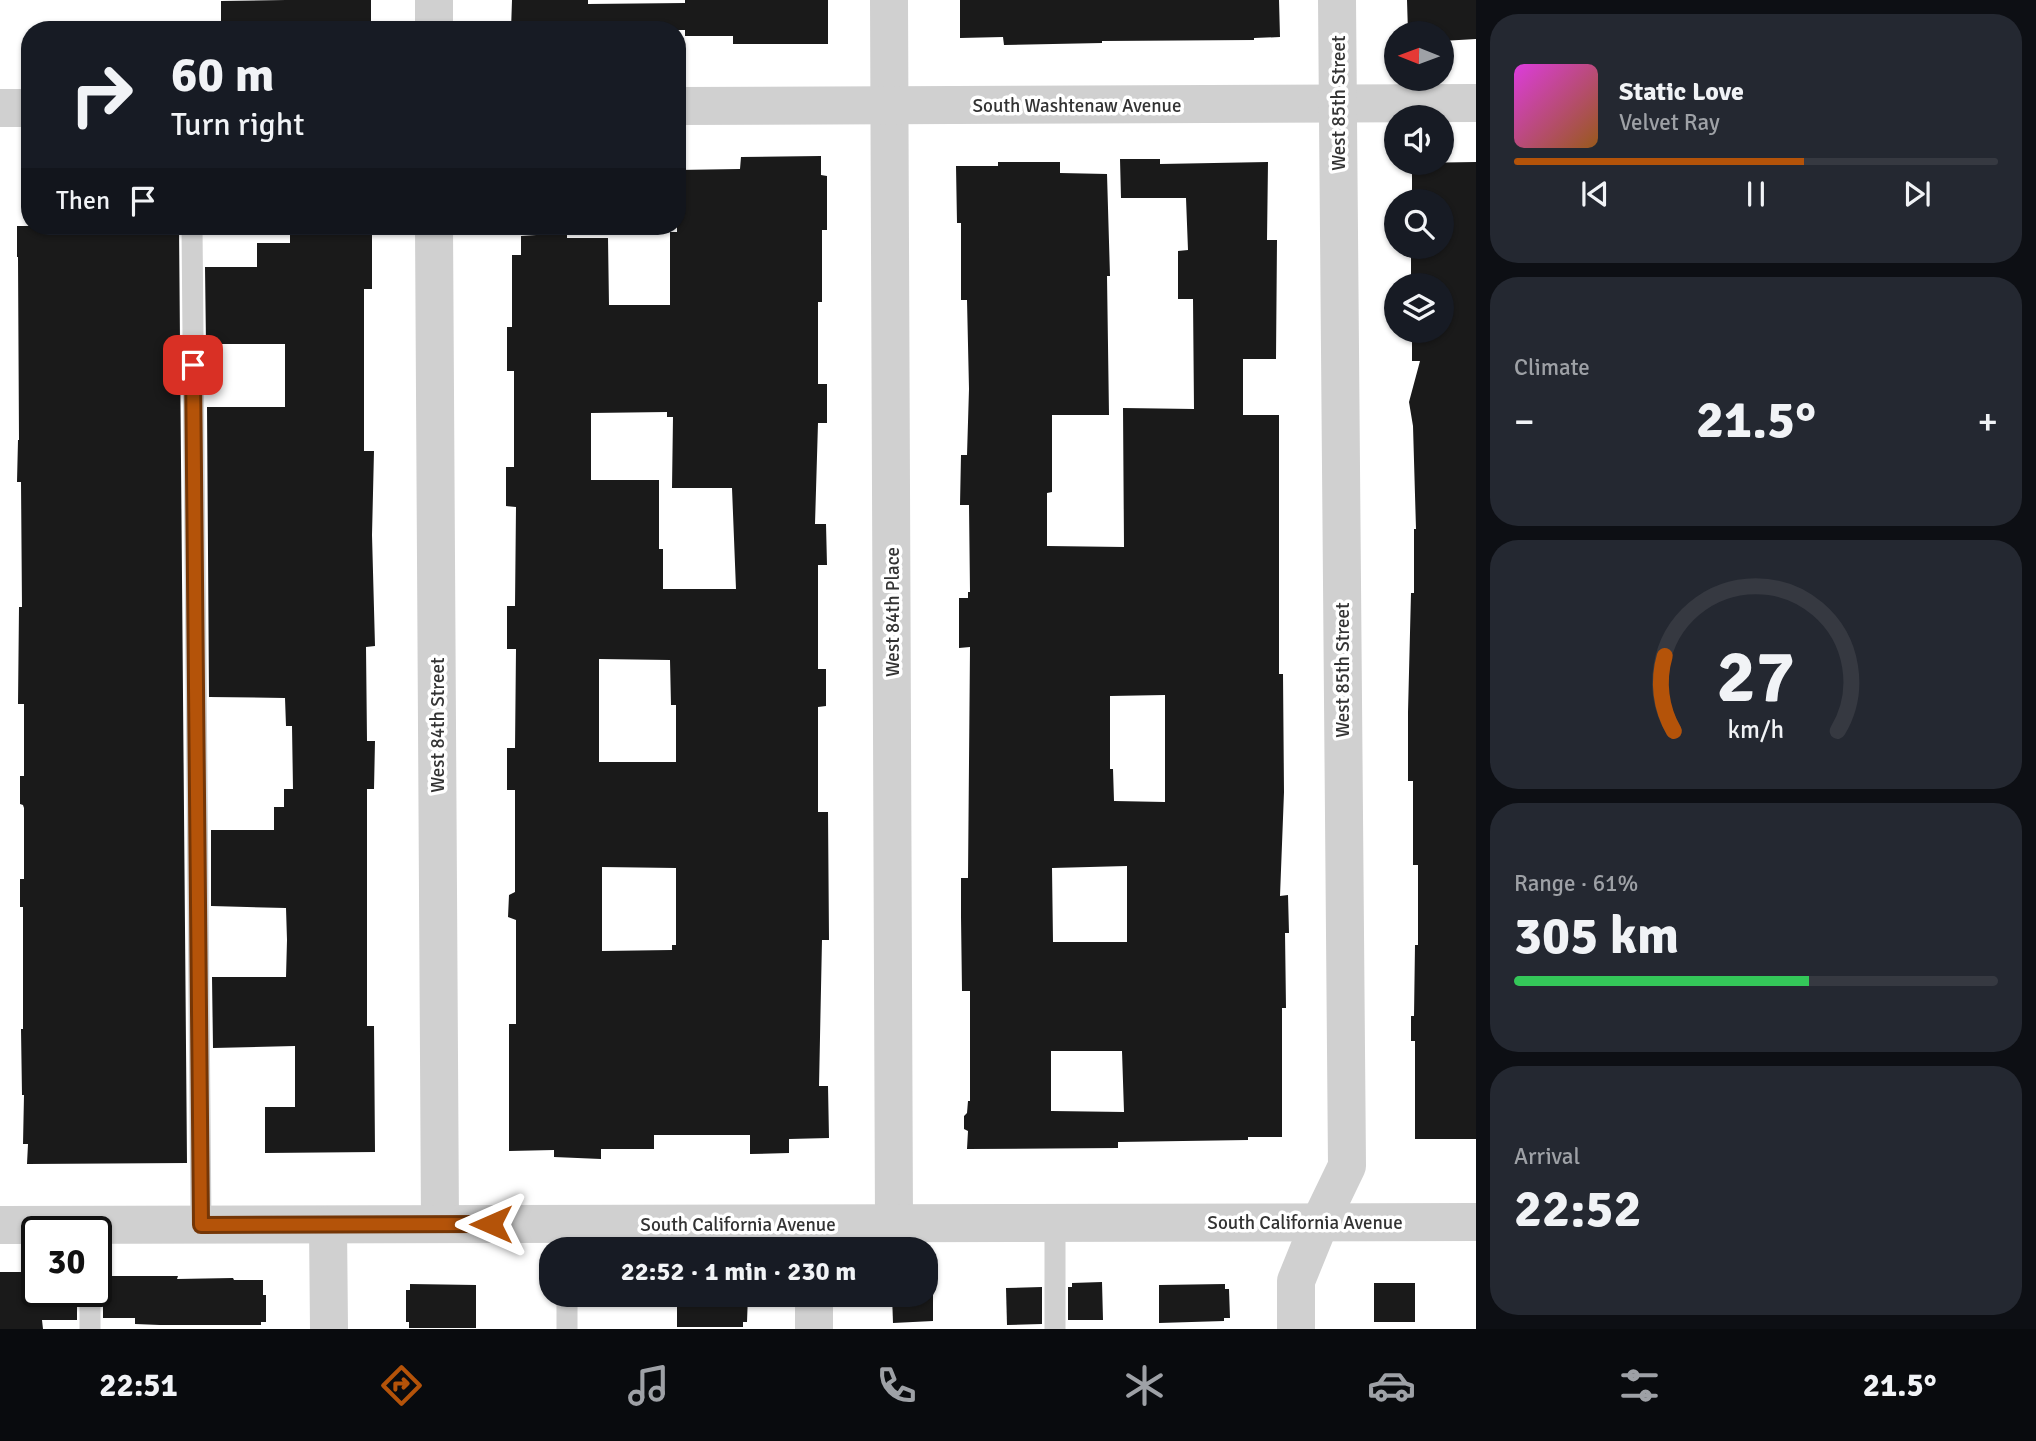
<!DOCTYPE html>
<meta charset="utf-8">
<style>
body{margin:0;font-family:Signika,sans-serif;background:#242831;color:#f1f3f6;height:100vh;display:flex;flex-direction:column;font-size:26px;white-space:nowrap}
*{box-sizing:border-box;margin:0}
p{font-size:23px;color:#9ea1a6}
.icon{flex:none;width:38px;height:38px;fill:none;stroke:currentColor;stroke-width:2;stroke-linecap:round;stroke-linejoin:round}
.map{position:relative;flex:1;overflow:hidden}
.drawer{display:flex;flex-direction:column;gap:14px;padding:14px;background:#0d0f14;width:560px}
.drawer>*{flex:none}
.hud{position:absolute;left:21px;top:21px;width:665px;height:214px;border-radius:28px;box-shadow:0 2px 5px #0004;background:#171b24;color:#f1f3f6;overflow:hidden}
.needle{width:46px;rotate:271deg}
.buttons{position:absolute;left:1384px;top:21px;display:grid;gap:14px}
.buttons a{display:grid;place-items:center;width:70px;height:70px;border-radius:50%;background:#171b24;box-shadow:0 2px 5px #0004;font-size:35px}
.speed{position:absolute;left:21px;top:1216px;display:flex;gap:14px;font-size:35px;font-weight:700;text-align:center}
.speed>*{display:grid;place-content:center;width:91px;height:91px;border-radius:50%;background:#171b24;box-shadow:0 2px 5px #0004;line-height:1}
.speed .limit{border:4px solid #111;border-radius:10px;background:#fff;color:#111}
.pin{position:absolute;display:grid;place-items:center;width:60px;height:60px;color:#fff;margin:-30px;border-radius:14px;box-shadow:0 4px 10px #0006}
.me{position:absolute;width:77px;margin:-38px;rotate:270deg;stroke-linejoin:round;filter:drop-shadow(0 0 5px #0008)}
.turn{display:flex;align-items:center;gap:24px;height:147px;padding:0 35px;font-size:32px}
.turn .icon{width:91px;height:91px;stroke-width:2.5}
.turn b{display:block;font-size:49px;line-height:60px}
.then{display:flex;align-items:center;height:66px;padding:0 35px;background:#0003;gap:14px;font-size:26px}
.big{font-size:52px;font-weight:700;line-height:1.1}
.drawer .card{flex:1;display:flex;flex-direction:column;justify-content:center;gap:10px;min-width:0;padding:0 24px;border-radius:28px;background:#242831}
.drawer .dial{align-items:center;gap:0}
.dial svg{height:182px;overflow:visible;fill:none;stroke:#363941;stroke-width:7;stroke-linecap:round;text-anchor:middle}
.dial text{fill:#f1f3f6;stroke:none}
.song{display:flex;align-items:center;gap:21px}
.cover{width:84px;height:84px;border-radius:10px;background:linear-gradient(135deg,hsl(300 70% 55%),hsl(30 70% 35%))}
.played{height:7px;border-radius:4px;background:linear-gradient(90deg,#b45309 60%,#363941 60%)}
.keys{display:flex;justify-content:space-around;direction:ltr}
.heat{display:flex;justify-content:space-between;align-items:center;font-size:38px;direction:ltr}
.charge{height:10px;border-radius:5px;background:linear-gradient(90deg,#34c759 61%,#363941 0)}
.trip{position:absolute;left:539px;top:1237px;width:399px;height:70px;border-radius:28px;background:#171b24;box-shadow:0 2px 5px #0004;font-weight:700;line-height:70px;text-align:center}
.tabs{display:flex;height:112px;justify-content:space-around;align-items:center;background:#090b0e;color:#9ea1a6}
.tabs .icon{width:49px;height:49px}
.tabs .current{color:#b45309}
.tabs b{font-size:32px;color:#f1f3f6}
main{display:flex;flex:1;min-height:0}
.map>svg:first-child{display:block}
.building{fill:#1a1a1a;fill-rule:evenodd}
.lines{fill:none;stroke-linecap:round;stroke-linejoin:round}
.lane{stroke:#d0d0d0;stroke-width:21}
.street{stroke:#d0d0d0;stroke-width:38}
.route-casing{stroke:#753606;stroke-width:18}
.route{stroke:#b45309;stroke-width:12}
.labels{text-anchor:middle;stroke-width:7;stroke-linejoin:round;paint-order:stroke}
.street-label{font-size:19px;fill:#333;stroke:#fff}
</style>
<main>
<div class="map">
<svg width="1476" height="1329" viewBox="0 0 1476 1329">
<rect width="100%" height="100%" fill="#fff"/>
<g class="building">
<polygon points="286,0 371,0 371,30 221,30 221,1"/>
<polygon points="512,0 588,0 588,4 685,3 685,0 828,0 828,44 733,44 733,36 685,36 685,30 511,30"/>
<polygon points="960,0 1279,0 1280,37 1254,38 1254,40 1102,41 1102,43 1004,45 1003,37 960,38"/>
<polygon points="1407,0 1476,0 1476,39 1442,41 1442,33 1408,33"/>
<path d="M821,156V175L827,176V230H822V302H818V384H827V423H818L815,524H826L827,565H818V669H826V706L818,707V812H828L829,940H822L819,1086H828L829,1138L789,1139V1153L750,1154V1135H654V1149H601V1159L554,1157V1150L509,1151V1024H516V920L508,917L509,895L515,892V790H507V748H515L516,649H507V606H515L516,507L506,506V467H514V371H507V327H512V255H521V236L567,233V238H608L609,305H670V232H677V170L740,169L741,157ZM667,412V417H673L672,488H732L736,589H663V549H659V480H591V413ZM599,659L670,660L671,705H676V762H599ZM602,867L676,868V945H672V950L602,951Z"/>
<path d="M1120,159H1160V164L1268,162L1267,240H1277L1276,359H1243V415H1279V674H1283L1284,792L1280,896L1288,895L1289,933H1285L1286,1008H1282V1137H1248V1140L1118,1142V1148L967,1149L968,1131L964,1129V1116L967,1113L968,1101H970V991H962L961,917V878H968L970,647L959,648V598H968V592H970L969,505H960L961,455H967L969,389L967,300H961V223H957L956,166H998V162H1060V173L1107,174L1110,276H1107L1109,415H1052V492L1047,493V546L1124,547L1123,408L1194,409L1193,299H1178V251L1188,250L1186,198H1121ZM1165,695V802L1114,801L1113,769H1110V696ZM1127,866V942H1053L1052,868ZM1051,1051H1122L1124,1112L1051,1111Z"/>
<polygon points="1476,162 1476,1139 1415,1139 1415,1041 1411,1041 1411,1016 1414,1016 1415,945 1418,945 1418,865 1413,865 1413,781 1408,781 1408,712 1411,593 1414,593 1414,529 1416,529 1413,426 1409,402 1420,361 1412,361 1412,331 1442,331 1442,285 1411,285 1411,247 1442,247 1442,201 1412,201 1412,163"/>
<polygon points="17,226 179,226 187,1163 27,1164 28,1144 23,1144 24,1095 22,1095 21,1029 23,1029 23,907 20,907 20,879 24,879 24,808 23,805 20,804 20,776 24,776 24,704 18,704 19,607 22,607 21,482 17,482 18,440 19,440 18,257 17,257"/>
<polygon points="290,226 372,226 372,289 364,289 364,451 374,451 372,535 375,646 366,647 367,741 375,741 374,789 367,789 367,1026 374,1026 375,1152 265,1153 265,1107 295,1107 295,1046 213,1048 212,977 286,977 287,940 286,908 211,906 211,830 274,830 274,807 284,807 284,789 293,789 292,726 286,726 285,698 209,697 207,407 285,407 285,344 206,344 205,267 257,267 257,243 290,243"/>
<polygon points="0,1272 37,1272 37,1292 77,1292 77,1320 42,1320 43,1329 0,1329"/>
<polygon points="110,1276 178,1276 177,1279 233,1278 234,1280 263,1280 263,1295 266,1295 266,1322 261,1322 261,1325 160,1325 135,1324 135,1318 103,1318 103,1292 110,1292"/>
<polygon points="1102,1282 1103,1320 1068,1320 1068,1287 1072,1287 1072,1283"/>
<rect x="1374" y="1283" width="41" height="39"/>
<polygon points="410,1284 476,1285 476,1328 409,1328 409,1322 406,1322 406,1290 410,1290"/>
<polygon points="1225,1284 1225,1289 1229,1289 1230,1318 1224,1318 1224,1321 1159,1323 1159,1285"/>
<polygon points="1042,1287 1042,1324 1007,1325 1006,1288"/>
<polygon points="677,1295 748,1295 747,1322 743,1322 743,1327 677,1327"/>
<polygon points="892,1295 933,1295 933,1321 893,1323"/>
</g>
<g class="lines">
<g class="lane">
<polyline points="192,226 201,1225"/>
<polyline points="566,1224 566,1250"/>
<polyline points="567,1295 567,1329"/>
<polyline points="90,1329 90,1292"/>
<polyline points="1055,1329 1055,1223"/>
</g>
<g class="street">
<polyline points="889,0 894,1223"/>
<polyline points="434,30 434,0"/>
<polyline points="677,106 1476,103"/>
<polyline points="0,108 30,108"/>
<polyline points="434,226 440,1224"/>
<polyline points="0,1225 1476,1222"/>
<polyline points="328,1225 329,1329"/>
<polyline points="814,1295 814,1329"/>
<polyline points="1296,1329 1296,1281 1320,1222 1347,1166 1337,0"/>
</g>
</g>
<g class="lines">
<defs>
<polyline id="route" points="193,365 201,1225 491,1224"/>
</defs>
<use href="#route" class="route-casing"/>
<use href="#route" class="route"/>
</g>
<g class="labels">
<g class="street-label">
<text transform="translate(1338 103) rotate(-90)" y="7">West 85th Street</text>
<text x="1077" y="112">South Washtenaw Avenue</text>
<text transform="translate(892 612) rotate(-90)" y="7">West 84th Place</text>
<text transform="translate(1342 670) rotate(-90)" y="7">West 85th Street</text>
<text transform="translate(437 725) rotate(-90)" y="7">West 84th Street</text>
<text x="1305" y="1229">South California Avenue</text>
<text x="738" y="1231">South California Avenue</text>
</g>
</g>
</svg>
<div class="buttons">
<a><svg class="needle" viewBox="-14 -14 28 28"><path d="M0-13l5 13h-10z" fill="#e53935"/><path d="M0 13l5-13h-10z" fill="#9ea1a6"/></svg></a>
<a><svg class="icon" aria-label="sound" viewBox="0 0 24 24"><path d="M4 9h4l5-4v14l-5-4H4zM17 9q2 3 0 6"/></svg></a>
<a><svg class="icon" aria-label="search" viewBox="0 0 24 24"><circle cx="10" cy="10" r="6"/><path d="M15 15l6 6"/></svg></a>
<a><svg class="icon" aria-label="layers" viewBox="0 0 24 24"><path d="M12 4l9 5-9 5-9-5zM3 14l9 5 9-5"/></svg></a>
</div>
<div class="speed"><div class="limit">30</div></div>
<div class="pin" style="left:193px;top:365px;background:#d93025"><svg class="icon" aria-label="arrive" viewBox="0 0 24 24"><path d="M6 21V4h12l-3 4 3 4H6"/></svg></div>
<svg class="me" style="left:491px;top:1224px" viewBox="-20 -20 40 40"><path d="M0-17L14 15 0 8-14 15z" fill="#b45309" stroke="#fff" stroke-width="4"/></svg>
<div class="trip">22:52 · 1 min · 230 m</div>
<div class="hud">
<div class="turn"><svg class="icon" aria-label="right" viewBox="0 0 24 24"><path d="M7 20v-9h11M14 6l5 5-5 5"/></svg><div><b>60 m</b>Turn right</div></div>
<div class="then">Then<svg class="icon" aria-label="arrive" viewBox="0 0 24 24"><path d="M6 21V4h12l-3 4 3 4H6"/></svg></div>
</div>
</div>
<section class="drawer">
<div class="card">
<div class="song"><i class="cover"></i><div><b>Static Love</b><p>Velvet Ray</p></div></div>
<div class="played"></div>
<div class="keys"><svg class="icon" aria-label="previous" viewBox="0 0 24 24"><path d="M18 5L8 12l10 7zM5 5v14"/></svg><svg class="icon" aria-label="pause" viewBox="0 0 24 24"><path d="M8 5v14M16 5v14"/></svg><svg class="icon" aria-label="next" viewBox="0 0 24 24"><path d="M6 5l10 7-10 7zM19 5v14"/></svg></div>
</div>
<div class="card"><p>Climate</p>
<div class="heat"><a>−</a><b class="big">21.5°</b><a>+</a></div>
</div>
<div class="card dial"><svg viewBox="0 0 100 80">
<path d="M14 69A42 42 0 1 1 86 69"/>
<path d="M14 69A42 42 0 0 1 10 36" stroke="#b45309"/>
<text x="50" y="56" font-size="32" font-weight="700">27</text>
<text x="50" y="72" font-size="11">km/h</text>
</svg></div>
<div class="card"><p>Range · 61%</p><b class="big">305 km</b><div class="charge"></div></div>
<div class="card"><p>Arrival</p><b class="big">22:52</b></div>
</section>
</main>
<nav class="tabs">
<b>22:51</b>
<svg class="icon current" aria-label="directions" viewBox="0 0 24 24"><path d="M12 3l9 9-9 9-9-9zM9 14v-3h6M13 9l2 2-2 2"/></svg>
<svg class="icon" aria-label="music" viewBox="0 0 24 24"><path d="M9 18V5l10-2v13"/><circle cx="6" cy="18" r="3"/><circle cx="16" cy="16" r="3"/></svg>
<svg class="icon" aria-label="phone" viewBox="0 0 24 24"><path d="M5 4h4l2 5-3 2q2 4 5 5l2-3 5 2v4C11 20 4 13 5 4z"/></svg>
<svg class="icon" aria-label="climate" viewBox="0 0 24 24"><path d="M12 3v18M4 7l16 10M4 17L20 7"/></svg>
<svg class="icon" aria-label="car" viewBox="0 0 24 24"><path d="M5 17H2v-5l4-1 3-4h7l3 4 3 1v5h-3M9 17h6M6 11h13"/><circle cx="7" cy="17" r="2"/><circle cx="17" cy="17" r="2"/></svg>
<svg class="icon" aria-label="filters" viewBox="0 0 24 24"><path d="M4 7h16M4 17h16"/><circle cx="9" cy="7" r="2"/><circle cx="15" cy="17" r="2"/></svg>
<b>21.5°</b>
</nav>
